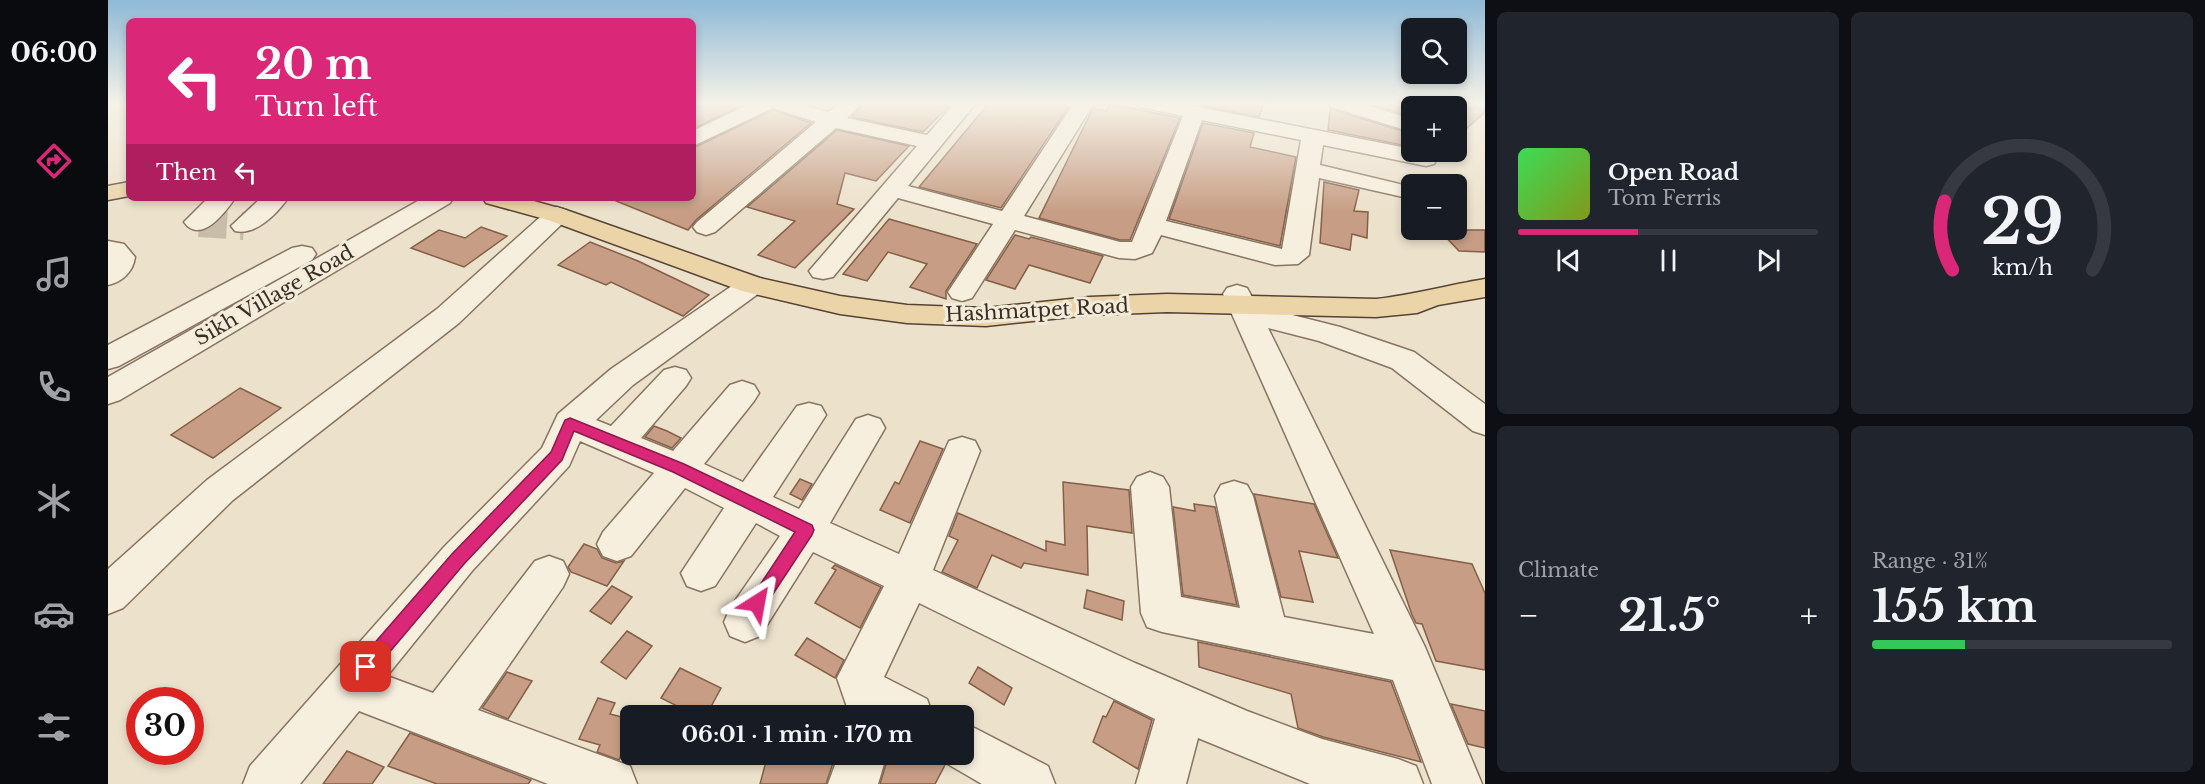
<!DOCTYPE html>
<meta charset="utf-8">
<style>
body{margin:0;font-family:"Libre Baskerville",serif;background:#20242c;color:#f1f3f6;height:100vh;display:flex;flex-direction:column;font-size:22px;white-space:nowrap}
*{box-sizing:border-box;margin:0}
p{font-size:20px;color:#9ea1a6}
.icon{flex:none;width:33px;height:33px;fill:none;stroke:currentColor;stroke-width:2;stroke-linecap:round;stroke-linejoin:round}
.map{position:relative;flex:1;overflow:hidden}
.sheet{display:flex;flex-direction:column;gap:12px;padding:12px;background:#0d0f14;width:720px}
.sheet>*{flex:none}
.guide{position:absolute;left:18px;top:18px;width:570px;height:183px;border-radius:9px;box-shadow:0 3px 9px #0003;background:#db2777;color:#fff;overflow:hidden}
.controls{position:absolute;left:1293px;top:18px;display:grid;gap:12px}
.controls a{display:grid;place-items:center;width:66px;height:66px;border-radius:9px;background:#171b24;box-shadow:0 3px 9px #0003;font-size:30px}
.speed{position:absolute;left:18px;top:687px;display:flex;gap:12px;font-size:30px;font-weight:700;text-align:center}
.speed>*{display:grid;place-content:center;width:78px;height:78px;border-radius:50%;background:#171b24;box-shadow:0 3px 9px #0003;line-height:1}
.speed .limit{border:9px solid #d22;background:#fff;color:#111}
.pin{position:absolute;display:grid;place-items:center;width:51px;height:51px;color:#fff;margin:-26px;border-radius:12px;box-shadow:0 3px 9px #0006}
.me{position:absolute;width:66px;margin:-33px;rotate:34deg;stroke-linejoin:round;filter:drop-shadow(0 0 4px #0008)}
.turn{display:flex;align-items:center;gap:21px;height:126px;padding:0 30px;font-size:27px}
.turn .icon{width:78px;height:78px;stroke-width:2.5}
.turn b{display:block;font-size:42px;line-height:51px}
.then{display:flex;align-items:center;height:57px;padding:0 30px;background:#0003;gap:12px;font-size:22px}
.big{font-size:45px;font-weight:700;line-height:1.1}
.sheet .widget{flex:1;display:flex;flex-direction:column;justify-content:center;gap:9px;min-width:0;padding:0 21px;border-radius:9px;background:#20242c}
.sheet .dial{align-items:center;gap:0}
.dial svg{height:156px;overflow:visible;fill:none;stroke:#363941;stroke-width:7;stroke-linecap:round;text-anchor:middle}
.dial text{fill:#f1f3f6;stroke:none}
.song{display:flex;align-items:center;gap:18px}
.cover{width:72px;height:72px;border-radius:9px;background:linear-gradient(135deg,hsl(130 70% 55%),hsl(70 70% 35%))}
.played{height:6px;border-radius:3px;background:linear-gradient(90deg,#db2777 40%,#363941 40%)}
.keys{display:flex;justify-content:space-around;direction:ltr}
.heat{display:flex;justify-content:space-between;align-items:center;font-size:33px;direction:ltr}
.charge{height:9px;border-radius:4px;background:linear-gradient(90deg,#34c759 31%,#363941 0)}
.sheet .tiles{flex:1;display:grid;gap:12px;grid-template-columns:repeat(2,1fr)}
.trip{position:absolute;left:512px;top:705px;width:354px;height:60px;border-radius:9px;background:#171b24;box-shadow:0 3px 9px #0003;font-weight:700;line-height:60px;text-align:center}
main{display:flex;flex:1;min-height:0}
.menu{display:flex;flex-direction:column;width:108px;justify-content:space-around;align-items:center;background:#090b0e;color:#9ea1a6}
.menu .icon{width:42px;height:42px}
.menu .active{color:#db2777}
.menu b{font-size:27px;color:#f1f3f6}
.map>svg:first-child{display:block}
.building{fill:#c79e85;stroke:#855f48;stroke-width:1.5}
.lines{fill:none;stroke-linecap:round;stroke-linejoin:round}
.minor-tunnel{stroke:#c8bda9;stroke-width:28;stroke-dasharray:28 14;stroke-linecap:butt}
.minor-casing{stroke:#887461;stroke-width:3}
.major-casing{stroke:#564334;stroke-width:3}
.minor{fill:#f7efde;fill-rule:evenodd}
.major{fill:#ebd4a8;fill-rule:evenodd}
.route{fill:#db2777;stroke:#8e194d;stroke-width:1.5}
.labels{text-anchor:middle;stroke-width:6;stroke-linejoin:round;paint-order:stroke}
.street-label{font-size:20px;fill:#3a2d23;stroke:#f4ecda}
</style>
<main>
<nav class="menu">
<b>06:00</b>
<svg class="icon active" aria-label="directions" viewBox="0 0 24 24"><path d="M12 3l9 9-9 9-9-9zM9 14v-3h6M13 9l2 2-2 2"/></svg>
<svg class="icon" aria-label="music" viewBox="0 0 24 24"><path d="M9 18V5l10-2v13"/><circle cx="6" cy="18" r="3"/><circle cx="16" cy="16" r="3"/></svg>
<svg class="icon" aria-label="phone" viewBox="0 0 24 24"><path d="M5 4h4l2 5-3 2q2 4 5 5l2-3 5 2v4C11 20 4 13 5 4z"/></svg>
<svg class="icon" aria-label="climate" viewBox="0 0 24 24"><path d="M12 3v18M4 7l16 10M4 17L20 7"/></svg>
<svg class="icon" aria-label="car" viewBox="0 0 24 24"><path d="M5 17H2v-5l4-1 3-4h7l3 4 3 1v5h-3M9 17h6M6 11h13"/><circle cx="7" cy="17" r="2"/><circle cx="17" cy="17" r="2"/></svg>
<svg class="icon" aria-label="filters" viewBox="0 0 24 24"><path d="M4 7h16M4 17h16"/><circle cx="9" cy="7" r="2"/><circle cx="15" cy="17" r="2"/></svg>
</nav>
<div class="map">
<svg width="1377" height="784" viewBox="0 0 1377 784">
<rect width="100%" height="100%" fill="#ece1cb"/>
<g class="building">
<polygon points="585,103 638,103 585,129"/>
<polygon points="756,103 844,103 815,132 744,117"/>
<polygon points="881,103 963,103 893,208 811,187"/>
<polygon points="1080,103 1156,103 1151,117"/>
<polygon points="1258,103 1304,103 1304,117"/>
<polygon points="1370,103 1377,103 1377,112 1348,138 1348,109 1365,109"/>
<polygon points="1003,104 1072,118 1022,240 1012,240 931,218 985,108 998,111"/>
<polygon points="1222,109 1304,134 1304,147 1220,130"/>
<polygon points="665,110 703,123 588,220 580,230 508,201 508,198 585,198 585,148"/>
<polygon points="1095,123 1146,133 1142,147 1188,157 1172,246 1061,219"/>
<polygon points="729,130 801,146 768,181 737,173 729,204 746,209 687,268 650,255 687,221 639,207"/>
<polygon points="1216,182 1251,190 1246,211 1260,212 1259,238 1244,234 1242,250 1212,243"/>
<polygon points="781,219 869,244 838,291 838,299 802,287 819,264 780,252 759,281 735,274"/>
<polygon points="373,227 399,236 356,267 303,248 331,230 357,238"/>
<polygon points="1331,230 1377,230 1377,252 1351,251"/>
<polygon points="907,235 921,239 923,237 995,256 982,283 921,265 907,289 878,280"/>
<polygon points="482,242 530,261 601,295 575,316 503,282 498,285 450,265"/>
<polygon points="132,388 173,408 105,458 63,435"/>
<polygon points="546,426 559,431 573,438 564,448 537,437"/>
<polygon points="812,441 835,449 802,523 772,510 787,482 791,484"/>
<polygon points="692,479 704,484 694,500 682,494"/>
<polygon points="955,482 1021,490 1024,533 979,526 980,575 916,563 913,568 884,555 869,588 834,572 850,540 841,536 850,513 938,551 938,541 957,545"/>
<polygon points="1146,494 1206,504 1230,558 1191,551 1205,602 1173,597"/>
<polygon points="1086,504 1107,507 1129,605 1075,595 1065,507 1087,511"/>
<polygon points="476,544 489,549 494,558 508,563 516,561 499,586 463,572 460,567"/>
<polygon points="1282,550 1364,564 1377,593 1377,670 1328,661 1314,624 1308,623 1304,615"/>
<polygon points="727,565 773,587 752,628 707,603 728,570 724,568"/>
<polygon points="504,586 524,597 503,624 482,611"/>
<polygon points="979,590 1016,601 1014,620 976,608"/>
<polygon points="519,631 544,646 518,679 493,662"/>
<polygon points="699,638 736,660 727,678 687,655"/>
<polygon points="1090,642 1283,682 1313,762 1215,737 1190,728 1183,694 1091,667"/>
<polygon points="870,667 904,688 896,705 861,683"/>
<polygon points="572,668 613,688 598,716 589,716 553,698"/>
<polygon points="399,672 424,681 400,719 374,708"/>
<polygon points="490,698 507,703 502,714 522,719 522,733 511,760 489,752 492,745 471,739"/>
<polygon points="1006,701 1044,720 1030,769 985,742 995,716 998,717"/>
<polygon points="1343,704 1377,711 1377,748 1360,744"/>
<polygon points="302,733 423,780 420,784 329,784 280,766"/>
<polygon points="239,751 276,767 264,784 215,784"/>
<polygon points="660,754 728,754 718,784 652,784"/>
<polygon points="781,754 832,754 837,765 827,784 772,784"/>
</g>
<g class="lines">
<polyline class="minor-tunnel" points="91,223 136,226"/>
<defs>
<g id="minor">
<path d="M643,103H690L720,112L732,103H754L739,118L819,135L847,103H868L800,186L894,211L966,103H986L916,216L1012,242H1024L1075,116L1033,107L1030,103H1070L1304,149V152L1326,154L1329,159L1326,164L1318,166L1215,145L1212,165L1304,187V199L1211,178L1201,255L1190,264L1167,265L1053,235L1044,253L1027,259L1011,258L907,230L864,298L854,301L844,298L840,292L885,224L790,198L725,277L715,279L705,277L701,271L809,146L728,128L607,232L598,235L589,232L585,227L589,222L708,122L665,108L585,146V131ZM1094,120L1193,140L1174,249L1058,221Z"/>
<polygon points="1220,103 1251,103 1304,119 1304,132 1223,107"/>
<polygon points="1346,103 1368,103 1365,107 1349,107"/>
<path d="M100,198H127C117,213 92,245 76,222Z"/>
<path d="M153,198H180C169,214 147,236 127,231L123,226Z"/>
<polygon points="315,198 345,198 342,203 12,400 0,404 0,377"/>
<polygon points="449,207 458,210 462,215 458,220 351,323 125,500 15,608 0,614 0,569 99,480 329,309 440,210"/>
<path d="M0,241L16,244L27,257C25,272 14,282 0,285Z"/>
<polygon points="194,246 204,248 208,254 204,260 11,366 0,369 0,345 184,248"/>
<polygon points="644,276 654,279 658,285 654,291 525,385 488,420 503,426 556,370 567,367 578,370 583,378 578,386 533,438 565,451 622,385 634,381 646,385 651,393 646,401 596,464 635,482 689,406 701,403 713,406 718,415 665,497 691,509 748,419 760,415 772,419 777,428 722,523 791,554 841,441 854,437 867,441 872,451 825,570 1027,663 1139,711 1214,739 1290,759 1308,766 1315,784 1202,784 1090,738 1078,784 1028,784 1047,719 811,603 776,677 819,699 825,716 746,716 747,711 739,707 729,678 776,586 705,552 652,636 637,642 622,636 616,622 622,608 672,536 648,523 607,586 593,591 579,586 573,573 616,508 577,488 523,556 509,561 495,556 489,544 495,532 546,473 472,441 461,466 364,571 279,676 325,693 427,561 441,556 455,561 461,574 455,587 370,710 522,766 529,784 440,784 251,711 192,784 135,784 142,766 336,547 434,448 450,414 503,369 634,279"/>
<polygon points="1129,285 1139,288 1149,306 1232,327 1306,352 1377,404 1377,435 1365,431 1284,368 1211,341 1160,328 1317,647 1374,784 1324,784 1285,680 1054,632 1039,627 1033,613 1023,487 1029,477 1042,472 1055,477 1061,487 1073,597 1132,608 1107,496 1113,485 1126,481 1139,485 1145,496 1176,617 1266,634 1115,294 1119,288"/>
<polygon points="855,722 940,766 947,784 874,784 838,763 834,754 855,754"/>
<polygon points="731,754 779,754 770,784 720,784"/>
</g>
<g id="major">
<polygon points="21,182 21,196 0,200 0,186"/>
<path d="M375,198H415L458,210L652,278L732,296L799,305L878,308L982,297L1059,294L1268,299C1305,295 1340,285 1377,279V297L1330,305L1309,313L1268,317L1059,312L982,315L878,326L799,323L732,314L634,291L440,220L378,203Z"/>
</g>
</defs>
<use href="#minor" class="minor-casing"/>
<use href="#major" class="major-casing"/>
<use href="#minor" class="minor"/>
<use href="#major" class="major"/>
</g>
<linearGradient id="sky" x2="0" y2="1"><stop stop-color="#8fb9d6"/><stop offset="0.49" stop-color="#f6f2e8"/><stop offset="1" stop-color="#f6f2e8" stop-opacity="0"/></linearGradient>
<rect width="1377" height="212" fill="url(#sky)"/>
<polygon class="route" points="462,418 576,464 704,525 706,530 704,535 655,609 649,611 643,609 640,603 687,532 565,472 466,431 454,460 356,564 264,673 258,676 251,673 249,667 251,661 344,554 443,452 457,420"/>
<g class="labels">
<g class="street-label">
<text transform="translate(166 295) rotate(-30)" y="7">Sikh Village Road</text>
<text transform="translate(929 310) rotate(-3)" y="7">Hashmatpet Road</text>
</g>
</g>
</svg>
<div class="controls">
<a><svg class="icon" aria-label="search" viewBox="0 0 24 24"><circle cx="10" cy="10" r="6"/><path d="M15 15l6 6"/></svg></a>
<a>+</a>
<a>−</a>
</div>
<div class="speed"><div class="limit">30</div></div>
<div class="pin" style="left:258px;top:667px;background:#d93025"><svg class="icon" aria-label="arrive" viewBox="0 0 24 24"><path d="M6 21V4h12l-3 4 3 4H6"/></svg></div>
<svg class="me" style="left:649px;top:603px" viewBox="-20 -20 40 40"><path d="M0-17L14 15 0 8-14 15z" fill="#db2777" stroke="#fff" stroke-width="4"/></svg>
<div class="trip">06:01 · 1 min · 170 m</div>
<div class="guide">
<div class="turn"><svg class="icon" aria-label="left" viewBox="0 0 24 24"><path d="M17 20v-9H6M10 6l-5 5 5 5"/></svg><div><b>20 m</b>Turn left</div></div>
<div class="then">Then<svg class="icon" aria-label="left" viewBox="0 0 24 24"><path d="M17 20v-9H6M10 6l-5 5 5 5"/></svg></div>
</div>
</div>
<section class="sheet">
<div class="tiles">
<div class="widget">
<div class="song"><i class="cover"></i><div><b>Open Road</b><p>Tom Ferris</p></div></div>
<div class="played"></div>
<div class="keys"><svg class="icon" aria-label="previous" viewBox="0 0 24 24"><path d="M18 5L8 12l10 7zM5 5v14"/></svg><svg class="icon" aria-label="pause" viewBox="0 0 24 24"><path d="M8 5v14M16 5v14"/></svg><svg class="icon" aria-label="next" viewBox="0 0 24 24"><path d="M6 5l10 7-10 7zM19 5v14"/></svg></div>
</div>
<div class="widget dial"><svg viewBox="0 0 100 80">
<path d="M14 69A42 42 0 1 1 86 69"/>
<path d="M14 69A42 42 0 0 1 10 34" stroke="#db2777"/>
<text x="50" y="56" font-size="32" font-weight="700">29</text>
<text x="50" y="72" font-size="11">km/h</text>
</svg></div>
<div class="widget"><p>Climate</p>
<div class="heat"><a>−</a><b class="big">21.5°</b><a>+</a></div>
</div>
<div class="widget"><p>Range · 31%</p><b class="big">155 km</b><div class="charge"></div></div>
</div>
</section>
</main>
